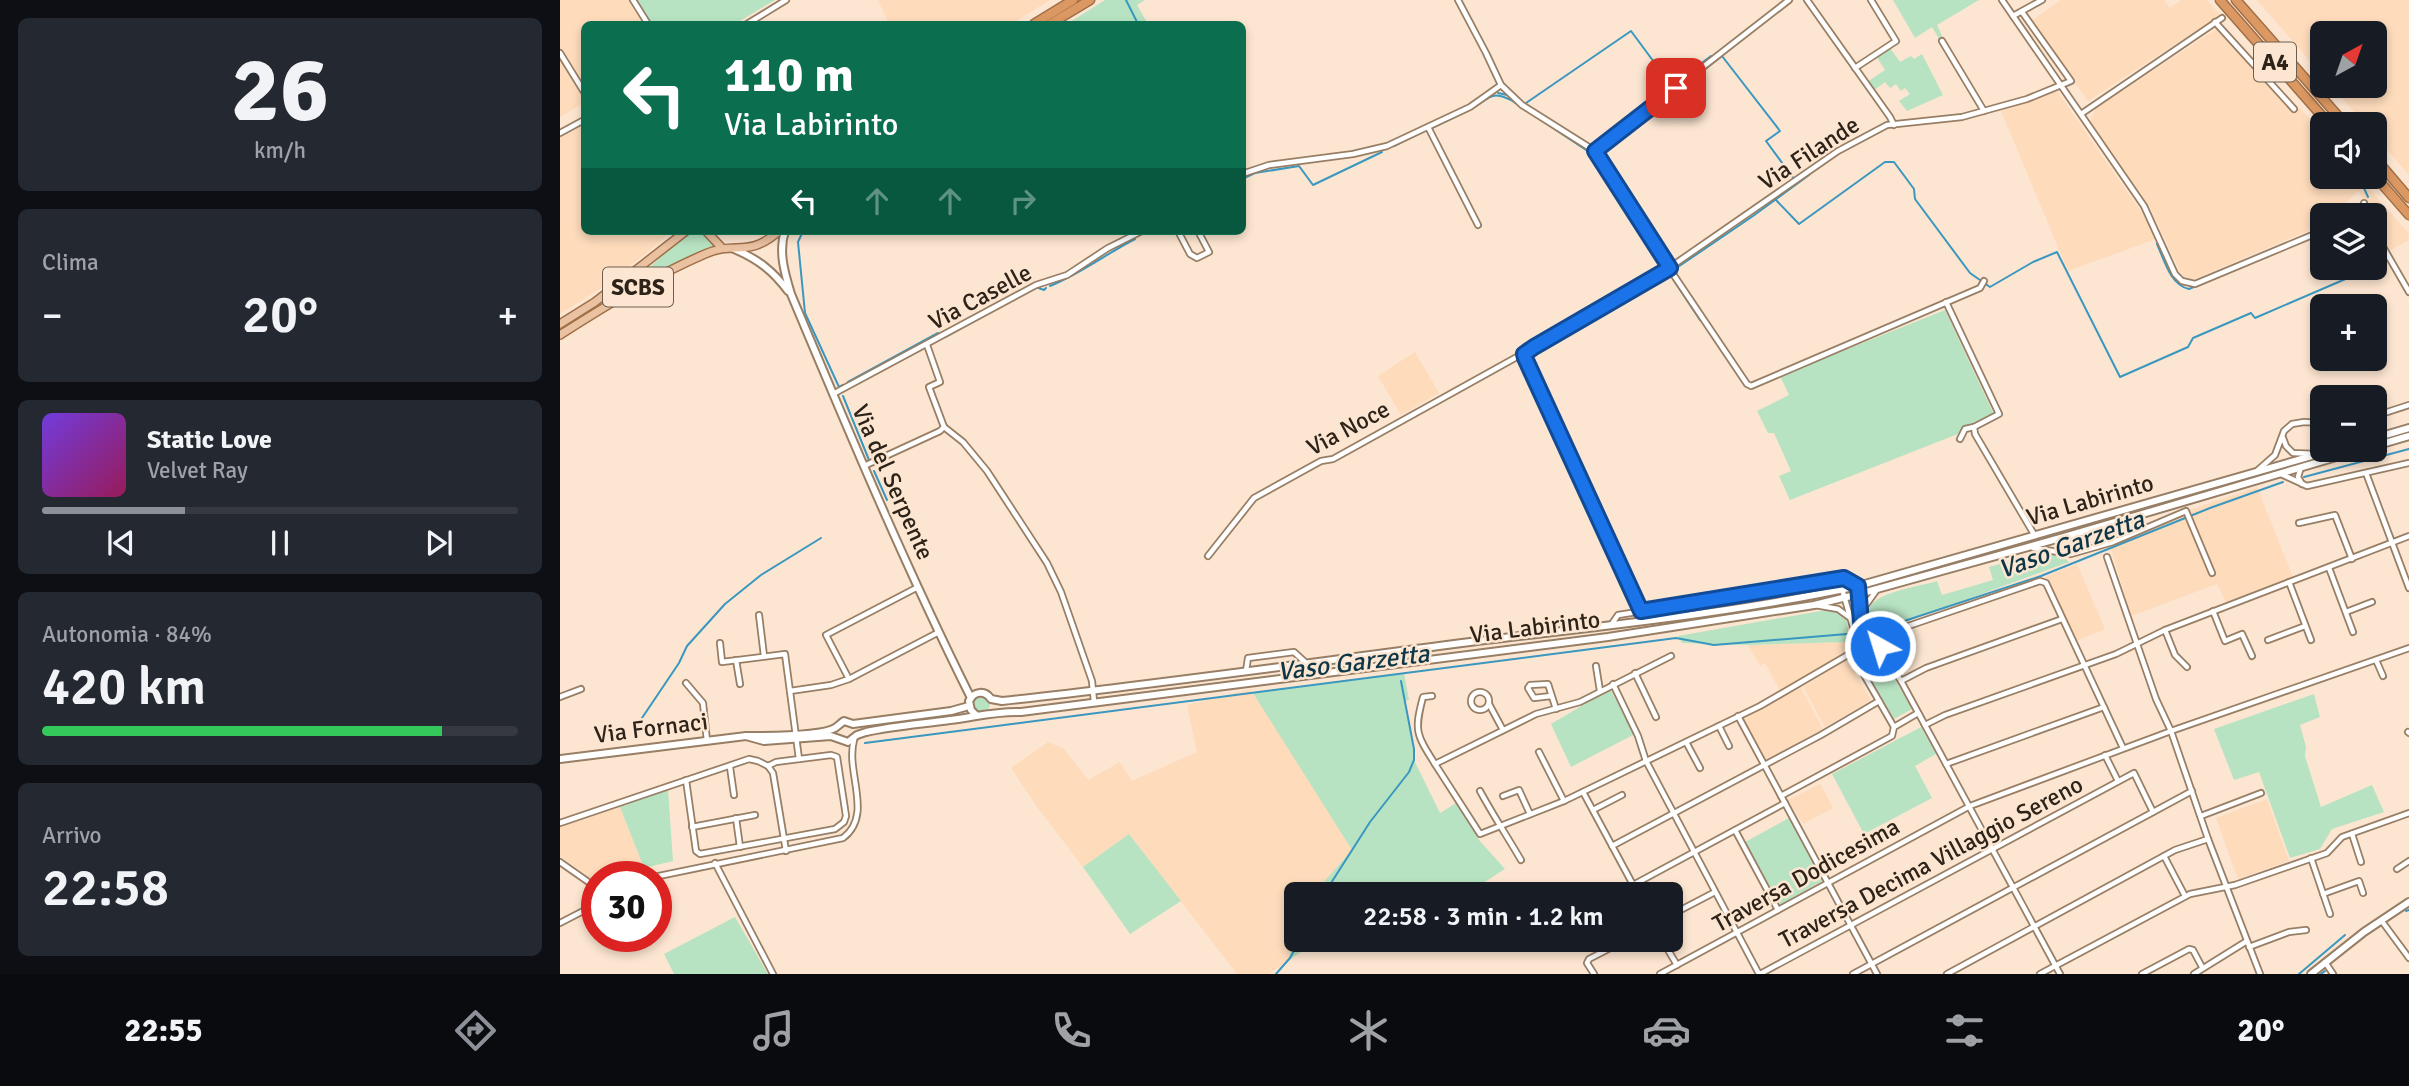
<!DOCTYPE html>
<html lang="it">
<meta charset="utf-8">
<style>
body{margin:0;font-family:Signika,sans-serif;background:#242831;color:#f1f3f6;height:100vh;display:flex;flex-direction:column;font-size:26px;white-space:nowrap}
*{box-sizing:border-box;margin:0}
p{font-size:23px;color:#9ea1a6}
.icon{flex:none;width:38px;height:38px;fill:none;stroke:currentColor;stroke-width:2;stroke-linecap:round;stroke-linejoin:round}
.map{position:relative;flex:1;overflow:hidden}
.details{display:flex;flex-direction:column;gap:18px;padding:18px;background:#0d0f14;width:560px}
.details>*{flex:none}
.hud{position:absolute;left:21px;top:21px;width:665px;height:214px;border-radius:10px;box-shadow:0 4px 10px #0003;background:#0b6e4f;color:#fff;overflow:hidden}
.needle{width:46px;rotate:40deg}
.fabs{position:absolute;left:1750px;top:21px;display:grid;gap:14px}
.fabs a{display:grid;place-items:center;width:77px;height:77px;border-radius:10px;background:#171b24;box-shadow:0 4px 10px #0003;font-size:35px}
.speed{position:absolute;left:21px;top:861px;display:flex;gap:14px;font-size:35px;font-weight:700;text-align:center}
.speed>*{display:grid;place-content:center;width:91px;height:91px;border-radius:50%;background:#171b24;box-shadow:0 4px 10px #0003;line-height:1}
.speed .limit{border:10px solid #d22;background:#fff;color:#111}
.pin{position:absolute;display:grid;place-items:center;width:60px;height:60px;color:#fff;margin:-30px;border-radius:14px;box-shadow:0 4px 10px #0006}
.me{position:absolute;width:77px;margin:-38px;rotate:321deg;stroke-linejoin:round;filter:drop-shadow(0 0 5px #0008)}
.turn{display:flex;align-items:center;gap:24px;height:147px;padding:0 28px;font-size:32px}
.turn .icon{width:91px;height:91px;stroke-width:2.5}
.turn b{display:block;font-size:49px;line-height:60px}
.lanes{display:flex;align-items:center;height:66px;padding:0 28px;background:#0003;justify-content:center;gap:35px;direction:ltr}
.lanes .off{opacity:.35}
.big{font-size:52px;font-weight:600;line-height:1.1}
.details .widget{flex:1;display:flex;flex-direction:column;justify-content:center;gap:10px;min-width:0;padding:0 24px;border-radius:10px;background:#242831}
.details .dial{align-items:center;gap:0}
.dial b{font-size:91px;line-height:1}
.song{display:flex;align-items:center;gap:21px}
.cover{width:84px;height:84px;border-radius:10px;background:linear-gradient(135deg,hsl(260 70% 55%),hsl(330 70% 35%))}
.played{height:7px;border-radius:4px;background:linear-gradient(90deg,#8c9099 30%,#363941 30%)}
.keys{display:flex;justify-content:space-around;direction:ltr}
.heat{display:flex;justify-content:space-between;align-items:center;font-size:38px;direction:ltr}
.charge{height:10px;border-radius:5px;background:linear-gradient(90deg,#34c759 84%,#363941 0)}
.trip{position:absolute;left:724px;top:882px;width:399px;height:70px;border-radius:10px;background:#171b24;box-shadow:0 4px 10px #0003;font-weight:600;line-height:70px;text-align:center}
.dock{display:flex;height:112px;justify-content:space-around;align-items:center;background:#090b0e;color:#9ea1a6}
.dock .icon{width:49px;height:49px}
.dock .on{color:#8c9099}
.dock b{font-size:32px;color:#f1f3f6}
main{display:flex;flex:1;min-height:0}
.map>svg:first-child{display:block}
.built{fill:#fddbbb}
.green{fill:#b7e3c2}
.lines{fill:none;stroke-linecap:round;stroke-linejoin:round}
.stream{stroke:#3997c0;stroke-width:2}
.street-casing{stroke:#977e65;stroke-width:8}
.secondary-casing{stroke:#977e65;stroke-width:10}
.primary-casing{stroke:#9f6f48;stroke-width:10}
.highway-casing{stroke:#9f6f48;stroke-width:11}
.street{stroke:#fff;stroke-width:4.5}
.secondary{stroke:#fff;stroke-width:6}
.primary{stroke:#eac1a1;stroke-width:7}
.highway{stroke:#dc9862;stroke-width:8}
.route-casing{stroke:#114b97;stroke-width:18}
.route{stroke:#1a73e8;stroke-width:12}
.labels{text-anchor:middle;stroke-width:5;stroke-linejoin:round;paint-order:stroke}
.shield{fill:#fde6d1;stroke:#6b5e50;stroke-width:2}
.shield-label{font-size:23px;font-weight:bold;fill:#2d2319}
.street-label{font-size:24px;fill:#2d2319;stroke:#fde6d1}
.water-label{font-size:26px;font-style:italic;fill:#0d3748;stroke:#fde6d1}
</style>
<main>
<section class="details">
<div class="widget dial"><b>26</b><p>km/h</p></div>
<div class="widget"><p>Clima</p>
<div class="heat"><a>−</a><b class="big">20°</b><a>+</a></div>
</div>
<div class="widget">
<div class="song"><i class="cover"></i><div><b>Static Love</b><p>Velvet Ray</p></div></div>
<div class="played"></div>
<div class="keys"><svg class="icon" aria-label="previous" viewBox="0 0 24 24"><path d="M18 5L8 12l10 7zM5 5v14"/></svg><svg class="icon" aria-label="pause" viewBox="0 0 24 24"><path d="M8 5v14M16 5v14"/></svg><svg class="icon" aria-label="next" viewBox="0 0 24 24"><path d="M6 5l10 7-10 7zM19 5v14"/></svg></div>
</div>
<div class="widget"><p>Autonomia · 84%</p><b class="big">420 km</b><div class="charge"></div></div>
<div class="widget"><p>Arrivo</p><b class="big">22:58</b></div>
</section>
<div class="map">
<svg width="1849" height="974" viewBox="0 0 1849 974">
<rect width="100%" height="100%" fill="#fde6d1"/>
<g class="built">
<polygon points="0,0 69,0 84,24 24,24 24,103 0,117"/>
<polygon points="318,0 490,0 451,24 329,24"/>
<polygon points="1501,0 1604,0 1610,8 1621,0 1647,0 1660,15 1528,101 1471,21"/>
<polygon points="1697,0 1849,0 1849,175 1815,136 1815,124 1805,124 1771,86 1815,86 1815,33 1762,33 1762,75"/>
<polygon points="1658,28 1734,114 1740,108 1762,134 1762,177 1799,177 1849,234 1849,240 1829,251 1815,226 1815,215 1810,215 1807,203 1798,191 1783,206 1790,214 1762,215 1762,225 1634,279 1624,277 1620,272 1590,207 1530,121 1536,108"/>
<polygon points="1497,91 1582,213 1596,239 1508,271 1441,111"/>
<polygon points="24,125 24,231 111,231 100,242 43,287 0,314 0,138"/>
<polygon points="855,352 879,393 841,415 818,376"/>
<polygon points="1697,487 1733,577 1666,602 1657,584 1571,616 1550,546 1625,515 1649,577 1656,573 1629,510"/>
<polygon points="1517,564 1545,629 1516,641 1485,577"/>
<polygon points="1290,642 1285,654 1221,692 1205,663 1200,666 1188,645"/>
<polygon points="1287,660 1311,700 1265,727 1243,687"/>
<polygon points="1241,688 1263,729 1203,761 1180,717"/>
<polygon points="691,689 792,850 753,894 737,894 737,925 728,961 709,974 677,974 569,834 523,867 477,807 451,768 488,742 504,749 528,780 560,762 572,781 637,752 627,705"/>
<polygon points="1260,784 1273,808 1243,824 1228,800"/>
<polygon points="1707,799 1729,861 1678,879 1656,818"/>
<polygon points="60,807 84,868 67,877 37,877 37,883 0,856 0,826"/>
</g>
<g class="green">
<polygon points="76,0 215,0 175,24 91,24"/>
<polygon points="545,0 585,0 577,5 588,24 507,24"/>
<polygon points="1333,0 1419,0 1377,25 1384,40 1381,42 1372,27 1355,38"/>
<polygon points="1330,48 1340,62 1351,56 1354,59 1362,54 1383,95 1347,111 1339,101 1350,94 1345,88 1341,91 1336,84 1330,88 1325,82 1313,91 1307,82 1325,70 1316,56"/>
<polygon points="129,231 144,231 153,243 153,246 81,281 43,302 90,267"/>
<polygon points="1385,310 1436,419 1230,500 1219,476 1231,471 1214,433 1208,433 1197,411 1229,395 1220,376"/>
<path d="M1487,551L1498,553L1509,562L1310,635C1309,627 1306,615 1310,607C1317,592 1361,586 1377,581L1382,595L1433,580L1429,567Z"/>
<polygon points="1272,609 1286,618 1290,642 1188,645 1122,643 1118,636"/>
<polygon points="1315,645 1352,709 1334,719 1296,655"/>
<polygon points="844,673 849,700 845,701 854,749 854,760 880,813 896,803 919,840 945,869 906,894 753,894 792,850 693,693"/>
<polygon points="1050,689 1075,734 1011,767 991,724"/>
<polygon points="1754,694 1760,717 1740,725 1746,747 1745,756 1761,807 1812,785 1824,812 1772,829 1760,849 1730,858 1699,772 1674,780 1654,729"/>
<circle cx="421" cy="704" r="9"/>
<polygon points="1361,727 1376,754 1355,766 1372,798 1304,834 1272,774"/>
<polygon points="108,789 113,861 84,868 60,807"/>
<polygon points="1229,818 1264,880 1220,905 1185,842"/>
<polygon points="569,834 621,901 570,934 523,867"/>
<polygon points="175,917 208,974 114,974 104,954"/>
<polygon points="737,925 737,940 758,940 728,961"/>
</g>
<g class="lines">
<g class="stream">
<polyline points="566,0 578,24"/>
<polyline points="1115,83 1151,56"/>
<polyline points="938,93 947,95"/>
<polyline points="966,103 1071,31 1111,85"/>
<path d="M914,107C931,97 931,91 951,100L1029,152L1104,265"/>
<polyline points="872,128 909,110"/>
<polyline points="834,146 862,132"/>
<polyline points="1041,150 1162,56 1220,131 1206,141 1237,183"/>
<polyline points="1799,177 1808,197"/>
<polyline points="682,179 695,173 739,166 753,185 822,152"/>
<polyline points="1215,199 1239,224 1325,162 1334,162 1354,189 1355,199 1410,273 1430,287 1473,262 1497,252 1560,377 1628,347 1633,338 1691,313 1695,318 1811,268"/>
<polyline points="243,231 238,242 245,313 279,387 283,385"/>
<polyline points="1815,241 1827,259 1815,266"/>
<path d="M1597,244C1604,259 1610,285 1629,289L1762,233"/>
<polyline points="1115,269 1193,216 1249,175"/>
<path d="M490,286C520,274 546,254 575,239"/>
<polyline points="385,337 476,287 484,290 486,288"/>
<polyline points="288,382 378,333"/>
<polyline points="283,396 309,460"/>
<polyline points="314,471 327,500"/>
<polyline points="1744,477 1849,449"/>
<polyline points="1084,602 970,356 1032,316 1109,273 1140,320"/>
<polyline points="1309,631 1323,628 1481,576 1650,508 1723,482"/>
<polyline points="82,718 119,663 127,646 165,604 201,575 261,538"/>
<polyline points="305,743 1116,638 1154,645 1287,634"/>
<polyline points="764,894 810,822 849,772 854,760 854,749 841,681"/>
<polyline points="1846,911 1849,910"/>
<polyline points="716,974 730,958 740,940"/>
<polyline points="1739,974 1785,935"/>
<polyline points="1761,974 1765,971"/>
</g>
<defs>
<g id="street">
<polyline points="73,0 88,24"/>
<polyline points="898,0 926,53 941,85 962,105 1035,151"/>
<polyline points="1247,0 1330,117 1334,125"/>
<polyline points="1442,0 1584,206 1615,274 1622,281 1635,284 1762,231"/>
<polyline points="1453,16 1482,0"/>
<polyline points="1655,22 1734,109"/>
<polyline points="187,24 226,0"/>
<polyline points="1382,41 1424,111"/>
<polyline points="0,53 24,92"/>
<polyline points="1295,68 1336,41 1311,0"/>
<polyline points="1521,114 1662,18"/>
<polyline points="868,127 918,225"/>
<polyline points="0,133 24,120"/>
<polyline points="682,174 709,165 793,154 827,146 910,107 941,85"/>
<polyline points="1800,215 1804,203"/>
<polyline points="618,231 630,254 637,258 649,252 638,231"/>
<polyline points="1815,233 1849,292"/>
<polyline points="1424,281 1420,288 1191,386 1187,384 1109,268 1278,151 1327,125 1402,117 1467,99 1511,81 1462,12"/>
<polyline points="1386,302 1439,414 1414,427 1415,434 1475,536"/>
<polyline points="273,394 476,285 507,275 548,248 582,231"/>
<polyline points="1815,416 1849,405"/>
<polyline points="384,427 403,442 427,471 487,563 501,592 532,681 534,702"/>
<polyline points="1723,438 1726,446 1733,453 1757,454"/>
<polyline points="1400,439 1405,429 1414,427"/>
<polyline points="304,466 380,431 384,427 369,387 380,382 367,345"/>
<polyline points="1741,467 1738,477 1742,484"/>
<polyline points="1698,470 1715,455 1724,431 1732,424 1744,422 1762,423"/>
<polyline points="1806,473 1849,588"/>
<polyline points="1721,474 1747,486 1849,463"/>
<polyline points="1739,523 1775,515 1792,559"/>
<polyline points="1473,548 1511,554 1553,542 1626,511 1652,573"/>
<polyline points="648,556 694,498 761,461 773,459 964,353"/>
<polyline points="1547,557 1596,699 1611,731 1648,839 1700,974"/>
<polyline points="1769,568 1793,632"/>
<polyline points="1286,579 1298,586 1302,634 1320,646 1341,681 1500,974"/>
<polyline points="1286,579 1282,589 1293,627 1292,654 1334,727"/>
<polyline points="1729,582 1751,640"/>
<polyline points="1255,605 1278,609 1289,617"/>
<polyline points="1081,611 964,353 1109,268 1035,151 1229,0"/>
<polyline points="1653,611 1665,641 1682,634 1692,656"/>
<polyline points="1301,612 1316,591"/>
<polyline points="1786,612 1812,602"/>
<polyline points="199,615 204,656"/>
<polyline points="1051,625 1058,615 1286,579"/>
<polyline points="1605,630 1615,655 1627,667"/>
<polyline points="1708,640 1745,626"/>
<polyline points="160,643 162,662 225,654 239,759"/>
<polyline points="1111,656 1020,702 976,714 875,764 920,834 1004,801 1200,706 1322,635 1480,581 1486,583 1563,748"/>
<polyline points="176,660 180,684"/>
<polyline points="1816,660 1823,676"/>
<polyline points="1036,666 1040,691"/>
<polyline points="686,671 688,658 734,652 746,663"/>
<polyline points="1075,673 1096,717"/>
<polyline points="289,679 379,632"/>
<polyline points="1341,681 1366,668 1502,619"/>
<polyline points="126,683 143,703 147,741"/>
<polyline points="1053,684 1078,736 1086,761 1199,974"/>
<polyline points="230,691 271,685 289,679 266,635 358,587"/>
<circle cx="920" cy="701" r="9"/>
<path d="M872,696L863,697C854,731 856,734 875,764"/>
<polyline points="991,696 974,698 968,688 970,685 988,684 996,709"/>
<polyline points="0,697 21,689"/>
<polyline points="929,704 943,730"/>
<polyline points="1178,716 1317,974"/>
<polyline points="1365,725 1385,715 1556,654 1605,630 1849,536"/>
<polyline points="1159,726 1169,746"/>
<polyline points="1848,732 1849,733"/>
<polyline points="1126,742 1140,768"/>
<polyline points="979,752 1004,801"/>
<polyline points="1545,755 1558,781"/>
<polyline points="1386,764 1544,707"/>
<polyline points="208,766 213,773 226,851"/>
<polyline points="170,767 174,795"/>
<polyline points="126,780 136,851 140,854 275,829 284,822 286,816 277,757 271,755 216,762 208,766"/>
<path d="M920,791C933,815 947,836 961,860"/>
<polyline points="1023,792 1078,894"/>
<polyline points="943,796 959,790 970,814"/>
<polyline points="1221,796 1332,736 1334,727 1358,713"/>
<polyline points="1033,810 1062,795"/>
<polyline points="1641,816 1701,793"/>
<polyline points="176,818 180,847"/>
<polyline points="0,823 189,759 198,761 208,766"/>
<polyline points="132,827 195,815"/>
<polyline points="1175,830 1218,910"/>
<polyline points="1792,834 1801,862"/>
<polyline points="1052,846 1261,735 1319,701"/>
<polyline points="1604,856 1625,896"/>
<polyline points="1751,858 1770,914"/>
<polyline points="0,862 37,888"/>
<polyline points="155,863 213,974"/>
<polyline points="1837,869 1849,861"/>
<path d="M94,877L283,838C314,815 285,772 294,740"/>
<polyline points="1073,885 1225,803"/>
<polyline points="1763,894 1799,881 1803,893"/>
<polyline points="1111,915 1155,892"/>
<polyline points="1821,920 1849,958"/>
<polyline points="0,923 27,909 30,899 37,891"/>
<polyline points="1102,940 1117,965"/>
<polyline points="1689,947 1729,932 1746,930"/>
<polyline points="1765,962 1773,974"/>
<polyline points="1034,974 1027,963 1029,959 1066,940"/>
<polyline points="1100,974 1410,806 1611,731 1849,648"/>
<polyline points="1200,974 1574,773 1593,812"/>
<polyline points="1293,974 1632,791"/>
<polyline points="1387,974 1615,850 1648,839"/>
<polyline points="1480,974 1630,894 1675,885 1767,853 1782,837 1849,813"/>
<polyline points="1582,974 1629,949 1633,950 1642,967"/>
<polyline points="1634,974 1687,941"/>
</g>
<g id="secondary">
<path d="M225,231C218,252 225,274 231,294C288,430 345,566 411,698"/>
<path d="M174,249C198,259 213,271 228,291"/>
<polyline points="1815,438 1849,428"/>
<polyline points="1815,446 1849,436"/>
<path d="M416,715L411,710L409,701C414,691 425,690 431,699L442,701C599,684 754,662 910,642C1040,626 1170,614 1298,586L1773,450"/>
<path d="M186,736L204,741L271,736L288,742L297,735L306,732C334,726 362,724 390,720C415,717 435,711 461,712L1048,637L1254,605L1299,594L1504,537L1800,450"/>
<path d="M0,759L186,736C205,736 261,736 275,728C278,726 281,723 284,721L293,724L391,711L409,706"/>
<polyline points="1751,974 1804,932 1849,902"/>
</g>
<g id="primary">
<polyline points="146,231 161,247"/>
<polyline points="0,324 35,302 126,231"/>
<path d="M0,335C47,305 94,276 145,254C176,240 187,259 219,231"/>
</g>
<g id="highway">
<polyline points="1660,0 1769,124"/>
<polyline points="1676,0 1785,124"/>
<polyline points="474,24 513,0"/>
<polyline points="490,24 530,0"/>
<polyline points="1815,158 1849,198"/>
<polyline points="1815,176 1849,215"/>
</g>
</defs>
<use href="#street" class="street-casing"/>
<use href="#secondary" class="secondary-casing"/>
<use href="#primary" class="primary-casing"/>
<use href="#highway" class="highway-casing"/>
<use href="#street" class="street"/>
<use href="#secondary" class="secondary"/>
<use href="#primary" class="primary"/>
<use href="#highway" class="highway"/>
</g>
<g class="lines">
<defs>
<polyline id="route" points="1116,88 1035,151 1110,268 974,347 964,354 965,358 1081,611 1284,578 1298,586 1302,634 1320,646"/>
</defs>
<use href="#route" class="route-casing"/>
<use href="#route" class="route"/>
</g>
<g class="labels">
<g class="shield">
<rect x="1694" y="42.5" width="42" height="39" rx="5"/>
<rect x="43" y="267.5" width="70" height="39" rx="5"/>
</g>
<g class="shield-label">
<text x="1715" y="70">A4</text>
<text x="78" y="295">SCBS</text>
</g>
<g class="street-label">
<text transform="translate(1249 153) rotate(-33)" y="8">Via Filande</text>
<text transform="translate(420 297) rotate(-28)" y="8">Via Caselle</text>
<text transform="translate(788 428) rotate(-28)" y="8">Via Noce</text>
<text transform="translate(333 482) rotate(66)" y="8">Via del Serpente</text>
<text transform="translate(1530 500) rotate(-16)" y="8">Via Labirinto</text>
<text transform="translate(975 627) rotate(-7)" y="8">Via Labirinto</text>
<text transform="translate(91 728) rotate(-7)" y="8">Via Fornaci</text>
<text transform="translate(1371 862) rotate(-28)" y="8">Traversa Decima Villaggio Sereno</text>
<text transform="translate(1246 875) rotate(-29)" y="8">Traversa Dodicesima</text>
</g>
<g class="water-label">
<text transform="translate(1511 544) rotate(-20)" y="9">Vaso Garzetta</text>
<text transform="translate(793 662) rotate(-7)" y="9">Vaso Garzetta</text>
</g>
</g>
</svg>
<div class="fabs">
<a><svg class="needle" viewBox="-14 -14 28 28"><path d="M0-13l5 13h-10z" fill="#e53935"/><path d="M0 13l5-13h-10z" fill="#9ea1a6"/></svg></a>
<a><svg class="icon" aria-label="sound" viewBox="0 0 24 24"><path d="M4 9h4l5-4v14l-5-4H4zM17 9q2 3 0 6"/></svg></a>
<a><svg class="icon" aria-label="layers" viewBox="0 0 24 24"><path d="M12 4l9 5-9 5-9-5zM3 14l9 5 9-5"/></svg></a>
<a>+</a>
<a>−</a>
</div>
<div class="speed"><div class="limit">30</div></div>
<div class="pin" style="left:1116px;top:88px;background:#d93025"><svg class="icon" aria-label="arrive" viewBox="0 0 24 24"><path d="M6 21V4h12l-3 4 3 4H6"/></svg></div>
<svg class="me" style="left:1320px;top:646px" viewBox="-20 -20 40 40"><circle r="17" fill="#1a73e8" stroke="#fff" stroke-width="3"/><path d="M0-11L8 9 0 5-8 9z" fill="#fff"/></svg>
<div class="trip">22:58 · 3 min · 1.2 km</div>
<div class="hud">
<div class="turn"><svg class="icon" aria-label="left" viewBox="0 0 24 24"><path d="M17 20v-9H6M10 6l-5 5 5 5"/></svg><div><b>110 m</b>Via Labirinto</div></div>
<div class="lanes"><svg class="icon" aria-label="left" viewBox="0 0 24 24"><path d="M17 20v-9H6M10 6l-5 5 5 5"/></svg><svg class="icon off" aria-label="ahead" viewBox="0 0 24 24"><path d="M12 20V5M6 11l6-6 6 6"/></svg><svg class="icon off" aria-label="ahead" viewBox="0 0 24 24"><path d="M12 20V5M6 11l6-6 6 6"/></svg><svg class="icon off" aria-label="right" viewBox="0 0 24 24"><path d="M7 20v-9h11M14 6l5 5-5 5"/></svg></div>
</div>
</div>
</main>
<nav class="dock">
<b>22:55</b>
<svg class="icon on" aria-label="directions" viewBox="0 0 24 24"><path d="M12 3l9 9-9 9-9-9zM9 14v-3h6M13 9l2 2-2 2"/></svg>
<svg class="icon" aria-label="music" viewBox="0 0 24 24"><path d="M9 18V5l10-2v13"/><circle cx="6" cy="18" r="3"/><circle cx="16" cy="16" r="3"/></svg>
<svg class="icon" aria-label="phone" viewBox="0 0 24 24"><path d="M5 4h4l2 5-3 2q2 4 5 5l2-3 5 2v4C11 20 4 13 5 4z"/></svg>
<svg class="icon" aria-label="climate" viewBox="0 0 24 24"><path d="M12 3v18M4 7l16 10M4 17L20 7"/></svg>
<svg class="icon" aria-label="car" viewBox="0 0 24 24"><path d="M5 17H2v-5l4-1 3-4h7l3 4 3 1v5h-3M9 17h6M6 11h13"/><circle cx="7" cy="17" r="2"/><circle cx="17" cy="17" r="2"/></svg>
<svg class="icon" aria-label="filters" viewBox="0 0 24 24"><path d="M4 7h16M4 17h16"/><circle cx="9" cy="7" r="2"/><circle cx="15" cy="17" r="2"/></svg>
<b>20°</b>
</nav>
